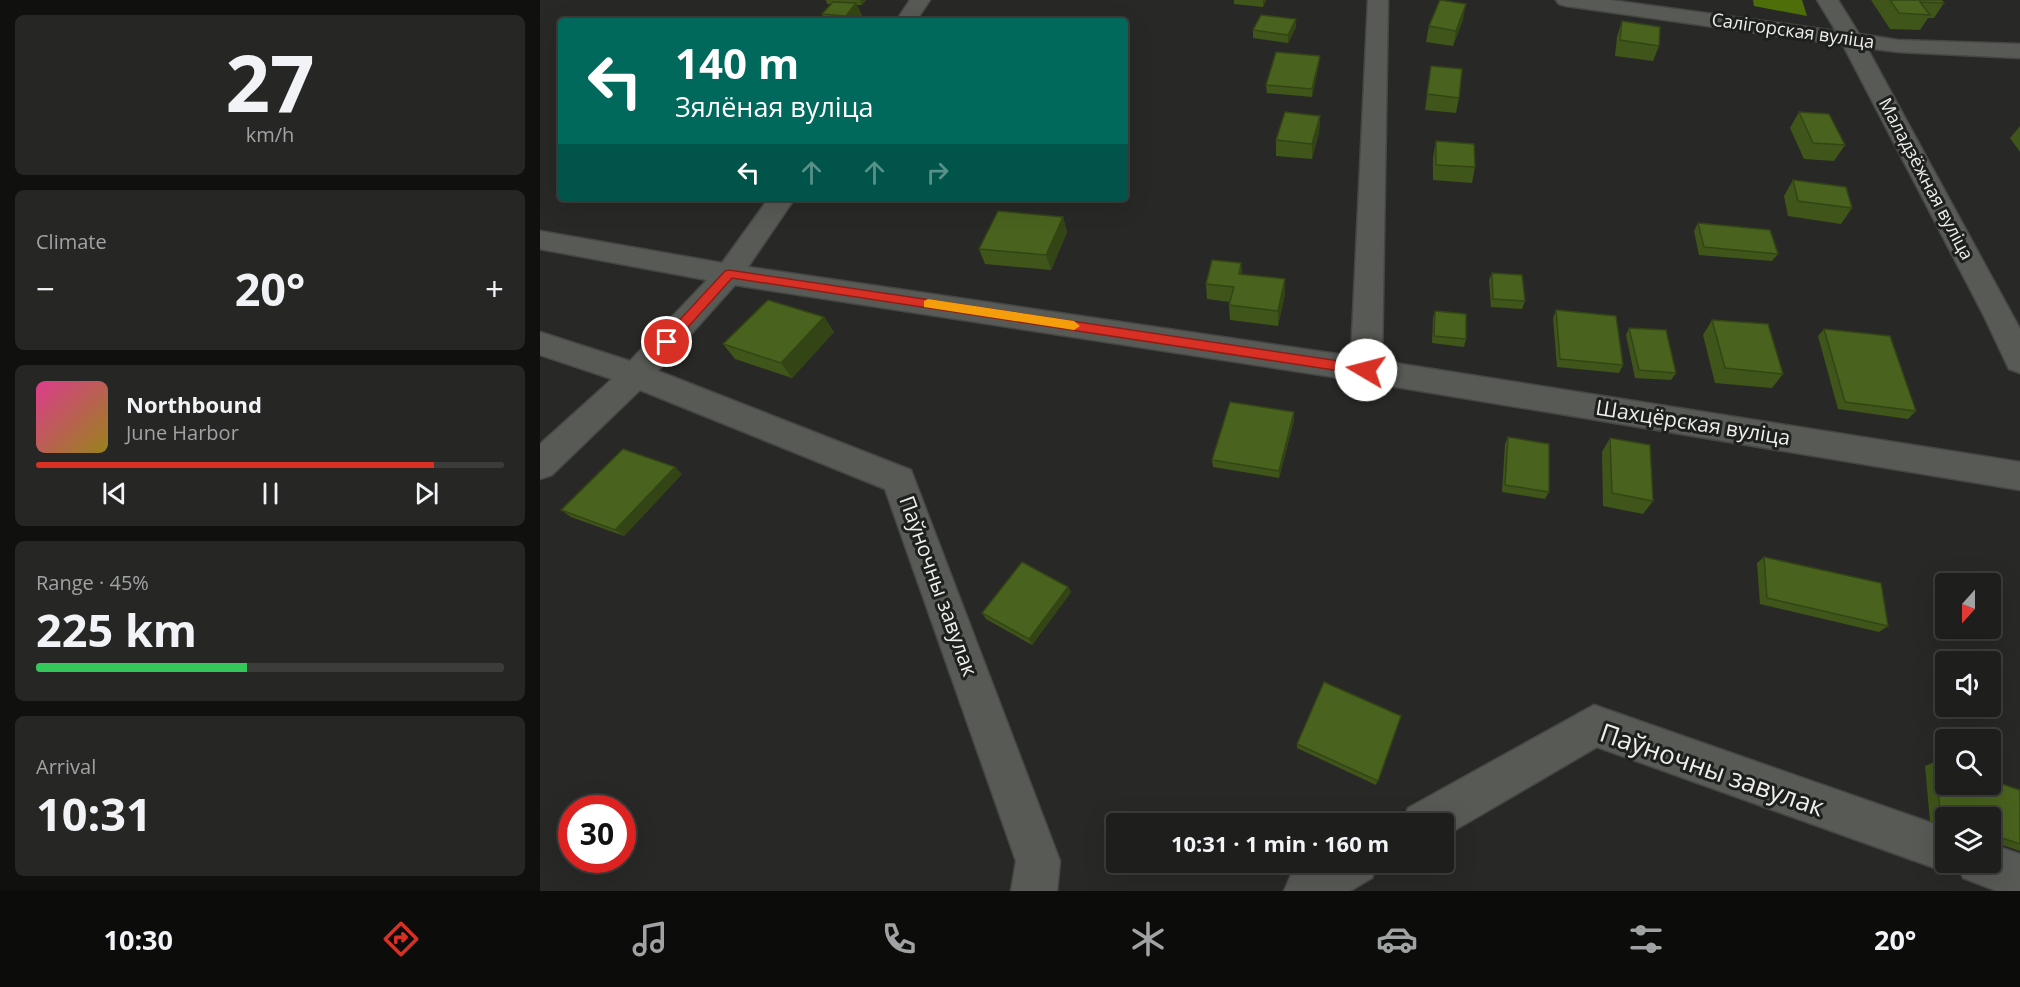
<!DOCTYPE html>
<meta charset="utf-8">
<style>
body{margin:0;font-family:"Open Sans",sans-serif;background:#262725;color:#f1f3f6;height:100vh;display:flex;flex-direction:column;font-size:22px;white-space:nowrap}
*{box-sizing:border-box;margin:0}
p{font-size:20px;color:#a1a2a3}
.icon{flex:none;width:33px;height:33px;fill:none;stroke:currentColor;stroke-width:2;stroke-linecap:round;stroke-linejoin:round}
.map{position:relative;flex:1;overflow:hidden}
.drawer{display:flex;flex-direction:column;gap:15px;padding:15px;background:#10110f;width:540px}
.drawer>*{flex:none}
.banner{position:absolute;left:18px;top:18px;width:570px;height:183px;border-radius:6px;box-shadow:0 6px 24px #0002,0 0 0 2px #3c3d3b;background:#00695c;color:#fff;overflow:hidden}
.needle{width:39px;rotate:201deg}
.tools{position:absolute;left:1395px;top:573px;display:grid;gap:12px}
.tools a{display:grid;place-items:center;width:66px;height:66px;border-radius:6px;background:#1e1f1c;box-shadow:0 6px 24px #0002,0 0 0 2px #3c3d3b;font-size:30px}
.speed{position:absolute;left:18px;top:795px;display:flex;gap:12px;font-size:30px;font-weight:700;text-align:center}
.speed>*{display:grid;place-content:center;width:78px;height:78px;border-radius:50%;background:#1e1f1c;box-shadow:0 6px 24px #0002,0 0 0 2px #3c3d3b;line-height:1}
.speed .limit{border:9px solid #d22;background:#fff;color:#111}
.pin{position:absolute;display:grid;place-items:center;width:51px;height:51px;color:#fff;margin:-26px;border:3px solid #fff;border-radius:50%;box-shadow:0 2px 6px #0007}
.me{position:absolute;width:66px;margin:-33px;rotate:278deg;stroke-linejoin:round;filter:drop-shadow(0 0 4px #0008)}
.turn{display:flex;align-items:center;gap:21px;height:126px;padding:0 18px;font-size:27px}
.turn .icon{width:78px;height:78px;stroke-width:2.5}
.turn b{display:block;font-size:42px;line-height:51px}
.lanes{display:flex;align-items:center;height:57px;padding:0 18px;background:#0003;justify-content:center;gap:30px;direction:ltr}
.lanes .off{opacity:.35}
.big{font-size:45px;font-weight:700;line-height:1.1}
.drawer .tile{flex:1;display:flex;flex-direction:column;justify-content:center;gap:9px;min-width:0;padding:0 21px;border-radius:9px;background:#262725}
.drawer .dial{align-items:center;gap:0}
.dial b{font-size:78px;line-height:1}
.song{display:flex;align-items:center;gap:18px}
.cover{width:72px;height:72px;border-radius:9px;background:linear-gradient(135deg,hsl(330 70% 55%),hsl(50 70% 35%))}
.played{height:6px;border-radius:3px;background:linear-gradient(90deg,#d93025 85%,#3c3d3b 85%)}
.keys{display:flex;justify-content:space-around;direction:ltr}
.heat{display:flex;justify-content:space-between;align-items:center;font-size:33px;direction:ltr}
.charge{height:9px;border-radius:4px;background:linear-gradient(90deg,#34c759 45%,#3c3d3b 0)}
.trip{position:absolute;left:566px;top:813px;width:348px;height:60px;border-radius:6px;background:#1e1f1c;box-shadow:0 6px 24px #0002,0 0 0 2px #3c3d3b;font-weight:700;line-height:60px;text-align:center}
.tab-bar{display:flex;height:96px;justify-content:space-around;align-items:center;background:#0c0c0b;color:#a1a2a3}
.tab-bar .icon{width:42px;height:42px}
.tab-bar .active{color:#d93025}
.tab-bar b{font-size:27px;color:#f1f3f6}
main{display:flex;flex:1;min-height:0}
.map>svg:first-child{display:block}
.forest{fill:#4d6e08}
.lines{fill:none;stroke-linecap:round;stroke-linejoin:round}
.minor-casing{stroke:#464744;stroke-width:3}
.minor{fill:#585a56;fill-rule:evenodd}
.wall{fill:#3f551a}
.shaded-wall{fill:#334515}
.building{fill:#49631e;stroke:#334515;stroke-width:1.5}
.route{fill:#d93025;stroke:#8d1f18;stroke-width:1.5}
.slow{fill:#f59e0b}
.labels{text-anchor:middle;stroke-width:6;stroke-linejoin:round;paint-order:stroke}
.far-street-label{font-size:18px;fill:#eeeeed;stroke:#1e201d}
.street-label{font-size:21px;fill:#eeeeed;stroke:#1e201d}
.near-street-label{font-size:26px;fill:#eeeeed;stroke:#1e201d}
</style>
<main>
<section class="drawer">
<div class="tile dial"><b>27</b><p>km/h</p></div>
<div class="tile"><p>Climate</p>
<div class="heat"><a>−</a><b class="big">20°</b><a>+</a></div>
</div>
<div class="tile">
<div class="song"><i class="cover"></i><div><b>Northbound</b><p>June Harbor</p></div></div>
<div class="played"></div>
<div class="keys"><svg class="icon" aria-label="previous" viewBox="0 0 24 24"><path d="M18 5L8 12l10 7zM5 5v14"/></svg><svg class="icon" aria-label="pause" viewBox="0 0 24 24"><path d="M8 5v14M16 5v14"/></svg><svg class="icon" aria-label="next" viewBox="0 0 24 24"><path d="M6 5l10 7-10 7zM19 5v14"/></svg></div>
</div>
<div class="tile"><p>Range · 45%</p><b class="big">225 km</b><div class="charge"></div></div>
<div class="tile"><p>Arrival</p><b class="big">10:31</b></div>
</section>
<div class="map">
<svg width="1480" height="891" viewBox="0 0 1480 891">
<rect width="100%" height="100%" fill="#282926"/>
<polygon class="forest" points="1213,0 1262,0 1267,16 1214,6"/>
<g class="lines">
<defs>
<g id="minor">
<polygon points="370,0 390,0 376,21 356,21"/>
<polygon points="828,0 848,0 842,361 1480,462 1480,490 826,382 195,285 118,371 371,470 520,861 517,891 471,891 476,861 345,489 100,390 12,475 0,479 0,444 72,379 0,355 0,332 90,361 167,280 0,249 0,231 182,263 229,198 255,198 208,267 811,356"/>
<polygon points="1016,0 1070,0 1296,31 1277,0 1298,0 1319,34 1358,40 1480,44 1480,58 1358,52 1327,48 1480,329 1480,373 1469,369 1444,316 1303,45 1026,6 1019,4"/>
<polygon points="1054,705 1406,828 1406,862 1450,862 1450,844 1480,854 1480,891 1457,891 1423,878 1419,867 1406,872 1057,747 903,837 903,824 862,824 868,808"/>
<polygon points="772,862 838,862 832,878 810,891 744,891 751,875"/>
</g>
</defs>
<use href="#minor" class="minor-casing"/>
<use href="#minor" class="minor"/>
</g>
<g class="wall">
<polygon points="286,0 326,0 322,5 317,5 323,18 321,21 285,21 282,14 291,4 287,4"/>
<polygon points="694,0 726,0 723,7 694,4"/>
<polygon points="1331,0 1402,0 1404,3 1394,18 1388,18 1380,30 1350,29"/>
<polygon points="756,19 756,27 748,43 713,38 713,30"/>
<polygon points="923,20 913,46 886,42 889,26"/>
<polygon points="1082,21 1119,46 1113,61 1075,56 1077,37"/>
<polygon points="779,64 772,97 727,93 726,85"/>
<polygon points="891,66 919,98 916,113 885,110"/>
<polygon points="1259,112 1305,145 1294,161 1264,159 1250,128"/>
<polygon points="780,116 779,132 772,159 736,156 736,140"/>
<polygon points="1480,126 1480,152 1470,138"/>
<polygon points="896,141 935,167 932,183 893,180 893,157"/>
<polygon points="1253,180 1312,208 1301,224 1248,216 1244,196"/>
<polygon points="523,217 527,232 511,270 445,264 439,249"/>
<polygon points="1158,223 1238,254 1232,261 1159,255 1154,231"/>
<polygon points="701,263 702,274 745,294 738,326 690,320 689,305 690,302 667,299 666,284"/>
<polygon points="952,273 985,301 982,309 951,307 949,280"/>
<polygon points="1016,310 1083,365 1079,373 1017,367 1013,318"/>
<polygon points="895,311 926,339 924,347 892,343 893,318"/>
<polygon points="284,317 294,332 252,378 195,359 183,344"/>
<polygon points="1172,320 1243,374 1232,388 1175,383 1163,335"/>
<polygon points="1089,328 1136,373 1131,380 1095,378 1086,335"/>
<polygon points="1284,329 1376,411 1368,419 1298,409 1278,336"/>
<polygon points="754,420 739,478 673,467 672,460"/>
<polygon points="968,437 1009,492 1005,499 962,492 965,444"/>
<polygon points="1070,438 1113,501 1103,514 1063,506 1062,452"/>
<polygon points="142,474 84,536 31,517 21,510"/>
<polygon points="1224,557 1348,626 1339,632 1220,604 1217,563"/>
<polygon points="528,587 531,592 492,645 446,619 442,613"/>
<polygon points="861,716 836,785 757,748 757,744"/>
<polygon points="1395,762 1480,790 1480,851 1450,841 1450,818 1406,818 1406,826 1390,821 1385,766"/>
</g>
<g class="shaded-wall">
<polygon points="320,0 326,0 322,5"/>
<polygon points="723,0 726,0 723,7"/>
<polygon points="316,3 323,18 321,21 308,21 306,16"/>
<polygon points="926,4 923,20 913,46 916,31"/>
<polygon points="756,19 756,27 748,43 748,35"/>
<polygon points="780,56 779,64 772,97 772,89"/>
<polygon points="780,116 779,132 772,159 772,144"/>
<polygon points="523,217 527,232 511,270 506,255"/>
<polygon points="701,263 702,278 699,274"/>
<polygon points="745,279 745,294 738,326 738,311"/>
<polygon points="284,317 294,332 252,378 241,363"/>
<polygon points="754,412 754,420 739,478 739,471"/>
<polygon points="135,467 142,474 84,536 75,530"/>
<polygon points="528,587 531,592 492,645 489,639"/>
</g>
<g class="building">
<polygon points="900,0 926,4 916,31 889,26"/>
<polygon points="1350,0 1402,0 1404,3 1380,2 1390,15 1359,13"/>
<polygon points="293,2 316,3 306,16 282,14"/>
<polygon points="721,15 756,19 748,35 713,30"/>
<polygon points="1082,21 1120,27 1119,46 1080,40"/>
<polygon points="736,52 780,56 772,89 726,85"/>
<polygon points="891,66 922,69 919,98 887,94"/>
<polygon points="745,112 780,116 772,144 736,140"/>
<polygon points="1259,112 1289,114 1305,145 1273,143"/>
<polygon points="896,141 934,144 935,167 896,165"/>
<polygon points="1253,180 1306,187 1312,208 1258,201"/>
<polygon points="458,211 523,217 506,255 439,249"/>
<polygon points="1158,223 1230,230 1238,254 1164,247"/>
<polygon points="672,260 701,263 699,274 745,279 738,311 689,305 694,287 666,284"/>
<polygon points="952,273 982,275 985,301 953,299"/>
<polygon points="228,300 284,317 241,363 183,344"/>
<polygon points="1016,310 1076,316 1083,365 1020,359"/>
<polygon points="895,311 926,314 926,339 894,336"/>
<polygon points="1172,320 1228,324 1243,374 1185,368"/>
<polygon points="1089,328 1126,330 1136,373 1099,370"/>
<polygon points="1284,329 1350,336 1376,411 1305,402"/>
<polygon points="690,402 754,412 739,471 672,460"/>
<polygon points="968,437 1009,444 1009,492 965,485"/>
<polygon points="1070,438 1110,445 1113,501 1072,493"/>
<polygon points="83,449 135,467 75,530 21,510"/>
<polygon points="1224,557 1341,583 1348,626 1227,598"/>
<polygon points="482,562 528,587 489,639 442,613"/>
<polygon points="784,682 861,716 838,781 757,744"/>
<polygon points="1395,762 1406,766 1406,784 1450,784 1450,780 1480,790 1480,844 1450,834 1450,818 1406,818 1406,819 1401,818"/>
</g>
<polygon class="route" points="189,270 826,365 832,370 826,375 192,278 132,345 123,345 121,342 123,338 185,271"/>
<polygon class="slow" points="388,299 534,321 540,326 534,330 384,307 384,301"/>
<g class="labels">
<g class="far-street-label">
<text transform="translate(1253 31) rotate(8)" y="6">Салігорская вуліца</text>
<text transform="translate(1386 179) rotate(62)" y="6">Маладзёжная вуліца</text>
</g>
<g class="street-label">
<text transform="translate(1153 423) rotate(9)" y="7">Шахцёрская вуліца</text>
<text transform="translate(398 586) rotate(70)" y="7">Паўночны завулак</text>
</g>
<g class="near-street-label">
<text transform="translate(1172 770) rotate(19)" y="9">Паўночны завулак</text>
</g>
</g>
</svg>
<div class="tools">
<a><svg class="needle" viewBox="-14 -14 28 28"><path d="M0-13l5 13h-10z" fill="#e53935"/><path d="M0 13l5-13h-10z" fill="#a1a2a3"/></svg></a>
<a><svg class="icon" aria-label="sound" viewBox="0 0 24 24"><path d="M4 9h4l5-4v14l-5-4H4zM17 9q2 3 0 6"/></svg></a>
<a><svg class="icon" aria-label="search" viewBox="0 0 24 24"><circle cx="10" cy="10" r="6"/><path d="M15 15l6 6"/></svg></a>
<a><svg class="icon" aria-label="layers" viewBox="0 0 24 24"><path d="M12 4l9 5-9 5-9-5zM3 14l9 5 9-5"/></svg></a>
</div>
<div class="speed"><div class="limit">30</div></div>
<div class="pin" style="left:127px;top:342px;background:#d93025"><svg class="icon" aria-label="arrive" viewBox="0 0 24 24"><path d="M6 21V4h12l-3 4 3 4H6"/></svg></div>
<svg class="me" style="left:826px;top:370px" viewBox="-20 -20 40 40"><circle r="19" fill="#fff"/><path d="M0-13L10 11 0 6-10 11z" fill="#d93025"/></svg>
<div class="trip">10:31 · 1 min · 160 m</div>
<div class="banner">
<div class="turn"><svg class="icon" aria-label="left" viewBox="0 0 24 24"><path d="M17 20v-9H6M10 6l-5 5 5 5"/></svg><div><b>140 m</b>Зялёная вуліца</div></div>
<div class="lanes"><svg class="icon" aria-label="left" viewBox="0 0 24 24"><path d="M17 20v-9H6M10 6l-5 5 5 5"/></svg><svg class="icon off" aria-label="ahead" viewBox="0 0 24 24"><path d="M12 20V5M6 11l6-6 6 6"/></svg><svg class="icon off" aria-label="ahead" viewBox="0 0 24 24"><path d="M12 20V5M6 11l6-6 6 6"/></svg><svg class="icon off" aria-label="right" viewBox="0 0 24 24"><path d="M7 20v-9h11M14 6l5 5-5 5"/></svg></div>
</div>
</div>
</main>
<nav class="tab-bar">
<b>10:30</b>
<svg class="icon active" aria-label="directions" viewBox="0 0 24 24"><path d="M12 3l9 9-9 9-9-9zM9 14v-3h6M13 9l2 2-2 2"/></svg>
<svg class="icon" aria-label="music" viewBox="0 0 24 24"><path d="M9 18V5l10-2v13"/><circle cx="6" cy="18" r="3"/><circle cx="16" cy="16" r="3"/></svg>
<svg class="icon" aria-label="phone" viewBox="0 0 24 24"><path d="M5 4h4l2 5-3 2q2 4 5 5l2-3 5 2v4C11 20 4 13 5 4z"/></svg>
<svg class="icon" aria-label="climate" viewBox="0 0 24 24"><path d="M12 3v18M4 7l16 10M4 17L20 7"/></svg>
<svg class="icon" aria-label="car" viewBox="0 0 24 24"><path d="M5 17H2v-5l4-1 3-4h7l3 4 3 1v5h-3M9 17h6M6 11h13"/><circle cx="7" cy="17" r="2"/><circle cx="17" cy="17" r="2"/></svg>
<svg class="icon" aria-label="filters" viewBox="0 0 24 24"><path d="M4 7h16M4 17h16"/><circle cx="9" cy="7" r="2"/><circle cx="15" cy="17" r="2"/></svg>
<b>20°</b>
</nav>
